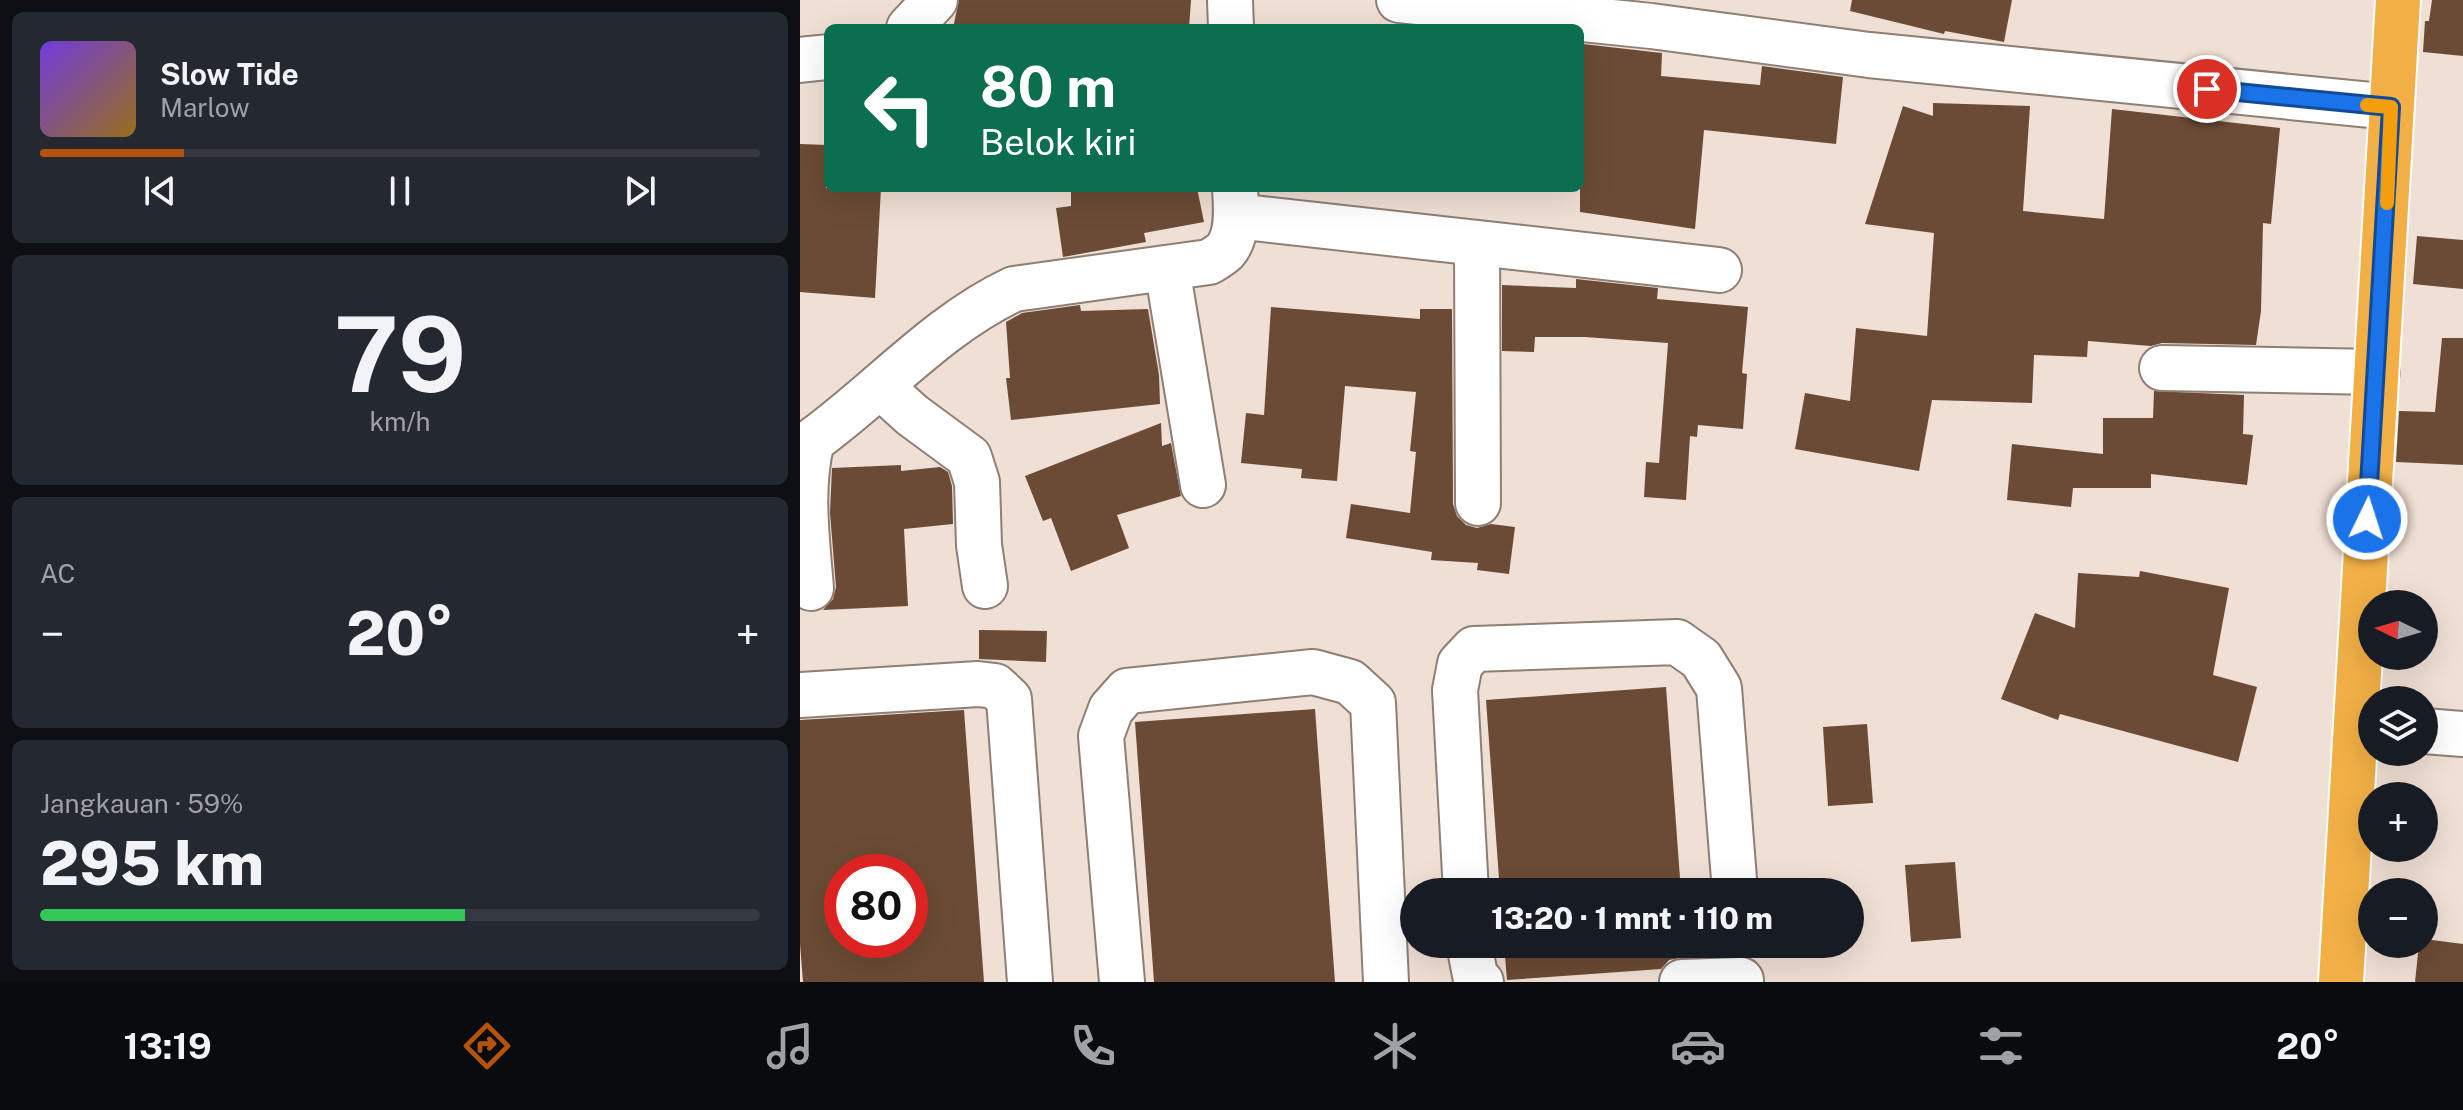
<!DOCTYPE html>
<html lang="id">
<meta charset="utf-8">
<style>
body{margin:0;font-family:"Public Sans",sans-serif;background:#242831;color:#f1f3f6;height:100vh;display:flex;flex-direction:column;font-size:30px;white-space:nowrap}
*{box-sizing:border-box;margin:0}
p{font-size:26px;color:#9ea1a6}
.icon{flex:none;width:44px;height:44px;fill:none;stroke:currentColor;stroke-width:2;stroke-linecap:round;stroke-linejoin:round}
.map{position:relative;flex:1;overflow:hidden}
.side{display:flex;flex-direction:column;gap:12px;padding:12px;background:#0d0f14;width:800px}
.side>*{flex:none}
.hud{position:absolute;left:24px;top:24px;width:760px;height:168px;border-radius:12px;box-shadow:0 8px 32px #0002;background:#0b6e4f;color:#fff;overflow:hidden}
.needle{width:52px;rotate:275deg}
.fabs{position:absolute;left:1558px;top:590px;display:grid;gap:16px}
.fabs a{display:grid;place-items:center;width:80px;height:80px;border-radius:50%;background:#171b24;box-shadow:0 8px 32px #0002;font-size:40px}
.speed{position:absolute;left:24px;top:854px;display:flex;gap:16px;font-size:40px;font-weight:700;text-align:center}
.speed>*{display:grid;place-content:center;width:104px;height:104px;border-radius:50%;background:#171b24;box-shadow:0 8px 32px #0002;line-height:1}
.speed .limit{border:12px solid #d22;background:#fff;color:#111}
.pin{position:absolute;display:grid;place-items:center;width:68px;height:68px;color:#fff;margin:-34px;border:4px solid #fff;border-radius:50%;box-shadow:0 2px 8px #0007}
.me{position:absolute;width:88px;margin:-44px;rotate:4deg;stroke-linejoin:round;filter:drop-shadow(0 0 6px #0008)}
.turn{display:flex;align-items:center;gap:28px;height:168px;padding:0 24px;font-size:36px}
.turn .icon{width:104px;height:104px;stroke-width:2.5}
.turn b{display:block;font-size:56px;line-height:68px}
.big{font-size:60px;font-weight:800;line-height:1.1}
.side .widget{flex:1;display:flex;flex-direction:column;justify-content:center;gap:12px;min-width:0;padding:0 28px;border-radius:12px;background:#242831}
.side .dial{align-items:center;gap:0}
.dial b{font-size:104px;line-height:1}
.song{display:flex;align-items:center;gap:24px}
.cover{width:96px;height:96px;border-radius:12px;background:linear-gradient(135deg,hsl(260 70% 55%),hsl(40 70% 35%))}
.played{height:8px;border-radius:4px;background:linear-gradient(90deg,#b45309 20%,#363941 20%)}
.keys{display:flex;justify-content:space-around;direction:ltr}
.heat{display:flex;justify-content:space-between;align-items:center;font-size:44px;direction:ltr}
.charge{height:12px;border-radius:6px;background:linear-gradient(90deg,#34c759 59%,#363941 0)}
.trip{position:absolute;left:600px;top:878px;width:464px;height:80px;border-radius:40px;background:#171b24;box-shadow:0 8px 32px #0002;font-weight:800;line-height:80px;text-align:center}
.menu{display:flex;height:128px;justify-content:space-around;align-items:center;background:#090b0e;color:#9ea1a6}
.menu .icon{width:56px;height:56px}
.menu .on{color:#b45309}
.menu b{font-size:36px;color:#f1f3f6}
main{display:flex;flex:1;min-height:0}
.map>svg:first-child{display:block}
.building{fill:#6b4b35;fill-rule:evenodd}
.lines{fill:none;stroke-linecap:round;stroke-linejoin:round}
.minor-casing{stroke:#8e7f75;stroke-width:48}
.highway-casing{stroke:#fff;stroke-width:48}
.minor{stroke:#fff;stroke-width:44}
.highway{stroke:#f1af46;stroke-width:44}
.route-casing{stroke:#114b97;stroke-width:20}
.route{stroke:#1a73e8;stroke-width:14}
.slow{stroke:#f59e0b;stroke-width:14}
</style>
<main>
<section class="side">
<div class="widget">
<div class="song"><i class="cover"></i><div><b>Slow Tide</b><p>Marlow</p></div></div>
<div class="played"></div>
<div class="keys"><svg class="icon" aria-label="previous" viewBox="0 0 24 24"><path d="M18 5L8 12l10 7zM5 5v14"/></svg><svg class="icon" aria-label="pause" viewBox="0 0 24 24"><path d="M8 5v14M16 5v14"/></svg><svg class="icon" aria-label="next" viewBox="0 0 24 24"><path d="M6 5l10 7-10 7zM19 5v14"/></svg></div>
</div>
<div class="widget dial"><b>79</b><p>km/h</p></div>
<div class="widget"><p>AC</p>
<div class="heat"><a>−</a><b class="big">20°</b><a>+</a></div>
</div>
<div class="widget"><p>Jangkauan · 59%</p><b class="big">295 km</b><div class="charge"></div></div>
</section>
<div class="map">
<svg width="1663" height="982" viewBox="0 0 1663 982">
<rect width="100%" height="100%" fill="#f0dfd4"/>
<g class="building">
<polygon points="159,0 391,0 389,28 153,28"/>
<polygon points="1052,0 1212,0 1204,42 1145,31 1144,34 1050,11"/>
<polygon points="1632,0 1663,0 1663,56 1623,52 1625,21 1629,21"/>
<polygon points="783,44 862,53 861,76 960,85 962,66 1043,77 1036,144 904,130 895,229 780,212 780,84"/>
<polygon points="1133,103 1230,106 1223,211 1304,219 1312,109 1480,128 1471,224 1463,223 1461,311 1456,345 1362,343 1351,346 1288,341 1287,357 1234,355 1232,403 1132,400 1119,471 995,449 1005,393 1050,401 1056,328 1127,336 1134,233 1065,224 1103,106 1133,116"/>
<polygon points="0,144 28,145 26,188 81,188 75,298 0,292"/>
<polygon points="271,188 397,188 404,222 344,233 346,242 263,257 256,208 271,206"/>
<polygon points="1617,236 1663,240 1663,289 1613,284"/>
<polygon points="776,279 858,288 857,299 948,307 942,373 947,374 943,429 898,425 897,437 890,436 886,500 844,497 846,462 859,463 868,343 785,337 735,337 734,352 702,351 702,285 776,288"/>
<polygon points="280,305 281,311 348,309 359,375 360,404 211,420 206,378 210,378 206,322 222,313"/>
<polygon points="471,307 620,319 620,309 652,309 653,504 657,516 666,525 677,528 691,524 715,527 709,574 677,570 678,563 631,560 632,552 546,538 551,504 610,513 616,452 610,451 616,392 545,386 537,481 501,478 502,469 441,463 446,413 464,415"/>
<polygon points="1642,338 1663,338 1663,465 1596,462 1599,411 1635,412"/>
<polygon points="1354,391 1444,395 1443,434 1453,435 1447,485 1351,474 1351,488 1273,488 1271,507 1207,500 1212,444 1303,454 1303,418 1353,418"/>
<polygon points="361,423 362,446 371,443 381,496 317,515 329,548 271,571 251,518 243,521 225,476"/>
<polygon points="101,465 101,471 140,467 148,472 152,486 153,524 104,529 108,606 23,610 33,599 36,587 30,513 32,468"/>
<polygon points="1340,571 1429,588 1413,675 1457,687 1438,762 1260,714 1258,720 1201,699 1235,613 1275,628 1278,573 1339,577"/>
<polygon points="179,630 247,631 246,662 179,659"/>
<polygon points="866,687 881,892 700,892 686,700"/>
<polygon points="515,709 535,982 354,982 335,722"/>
<path d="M164,710L184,982H3L0,944V720ZM42,872H110V940H42Z"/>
<polygon points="1067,724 1073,803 1028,806 1023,727"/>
<polygon points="1155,862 1161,938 1111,942 1105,865"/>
<polygon points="1624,939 1663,944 1663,982 1615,982 1619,944 1624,944"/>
<polygon points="704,944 885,944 886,957 869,960 861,969 707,980"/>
</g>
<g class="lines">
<defs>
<g id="minor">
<polyline points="430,0 431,28"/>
<polyline points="599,0 851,26 1069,55 1591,107"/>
<polyline points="109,28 135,0"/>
<polyline points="0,60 28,57"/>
<polyline points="436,216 919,270"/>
<polyline points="677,245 678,503"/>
<polyline points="367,268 403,485"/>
<polyline points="1362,368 1577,372"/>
<polyline points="80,386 112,415 169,457 177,482 179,545 185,586"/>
<path d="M11,588C7,540 0,487 12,441C80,392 137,325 214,289L409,262C414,259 421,255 425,251C439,235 436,207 435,188"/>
<polyline points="0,695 178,684 195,686 209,699 230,982"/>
<polyline points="1624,731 1663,734"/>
<polyline points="666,892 655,690 660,664 674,649 877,642 901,659 919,688 935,892"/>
<polyline points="669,944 676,980 681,982"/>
<polyline points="322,982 301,736 311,709 327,691 513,672 550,682 573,703 586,982"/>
<polyline points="882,982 941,980"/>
</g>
<polyline id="highway" points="1541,982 1598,0"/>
</defs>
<use href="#minor" class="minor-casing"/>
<use href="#highway" class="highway-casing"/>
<use href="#minor" class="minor"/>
<use href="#highway" class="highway"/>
</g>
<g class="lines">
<defs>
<polyline id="route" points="1407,89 1591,107 1567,519"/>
</defs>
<use href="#route" class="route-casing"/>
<use href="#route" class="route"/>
<polyline class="slow" points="1567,105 1591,107 1587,203"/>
</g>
</svg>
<div class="fabs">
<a><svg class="needle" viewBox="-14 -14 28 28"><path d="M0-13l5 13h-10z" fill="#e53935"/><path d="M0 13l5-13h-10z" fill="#9ea1a6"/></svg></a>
<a><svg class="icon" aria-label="layers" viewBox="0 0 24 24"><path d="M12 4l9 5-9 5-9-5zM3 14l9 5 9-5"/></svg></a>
<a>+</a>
<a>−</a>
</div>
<div class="speed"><div class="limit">80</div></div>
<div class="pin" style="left:1407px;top:89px;background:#d93025"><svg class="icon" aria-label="arrive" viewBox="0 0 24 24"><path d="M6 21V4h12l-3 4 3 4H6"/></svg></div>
<svg class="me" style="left:1567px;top:519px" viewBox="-20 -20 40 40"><circle r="17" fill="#1a73e8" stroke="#fff" stroke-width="3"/><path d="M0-11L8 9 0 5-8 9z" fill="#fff"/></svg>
<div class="trip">13:20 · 1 mnt · 110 m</div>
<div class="hud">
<div class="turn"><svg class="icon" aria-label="left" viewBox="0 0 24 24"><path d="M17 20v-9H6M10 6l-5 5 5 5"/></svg><div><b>80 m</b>Belok kiri</div></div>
</div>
</div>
</main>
<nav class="menu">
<b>13:19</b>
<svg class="icon on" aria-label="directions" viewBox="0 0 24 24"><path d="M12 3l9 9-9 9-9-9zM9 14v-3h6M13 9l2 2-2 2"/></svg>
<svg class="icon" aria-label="music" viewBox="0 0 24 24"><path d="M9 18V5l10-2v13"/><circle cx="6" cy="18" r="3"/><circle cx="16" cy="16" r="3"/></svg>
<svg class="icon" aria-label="phone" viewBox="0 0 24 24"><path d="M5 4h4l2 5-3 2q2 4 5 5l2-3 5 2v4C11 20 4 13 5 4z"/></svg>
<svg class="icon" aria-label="climate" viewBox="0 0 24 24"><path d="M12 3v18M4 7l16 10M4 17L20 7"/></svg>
<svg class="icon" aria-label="car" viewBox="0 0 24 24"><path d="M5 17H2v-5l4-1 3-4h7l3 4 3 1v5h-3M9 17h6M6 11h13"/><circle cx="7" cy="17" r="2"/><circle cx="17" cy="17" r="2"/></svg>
<svg class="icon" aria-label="filters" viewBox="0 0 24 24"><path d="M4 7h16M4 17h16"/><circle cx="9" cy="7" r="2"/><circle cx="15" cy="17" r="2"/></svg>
<b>20°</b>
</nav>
